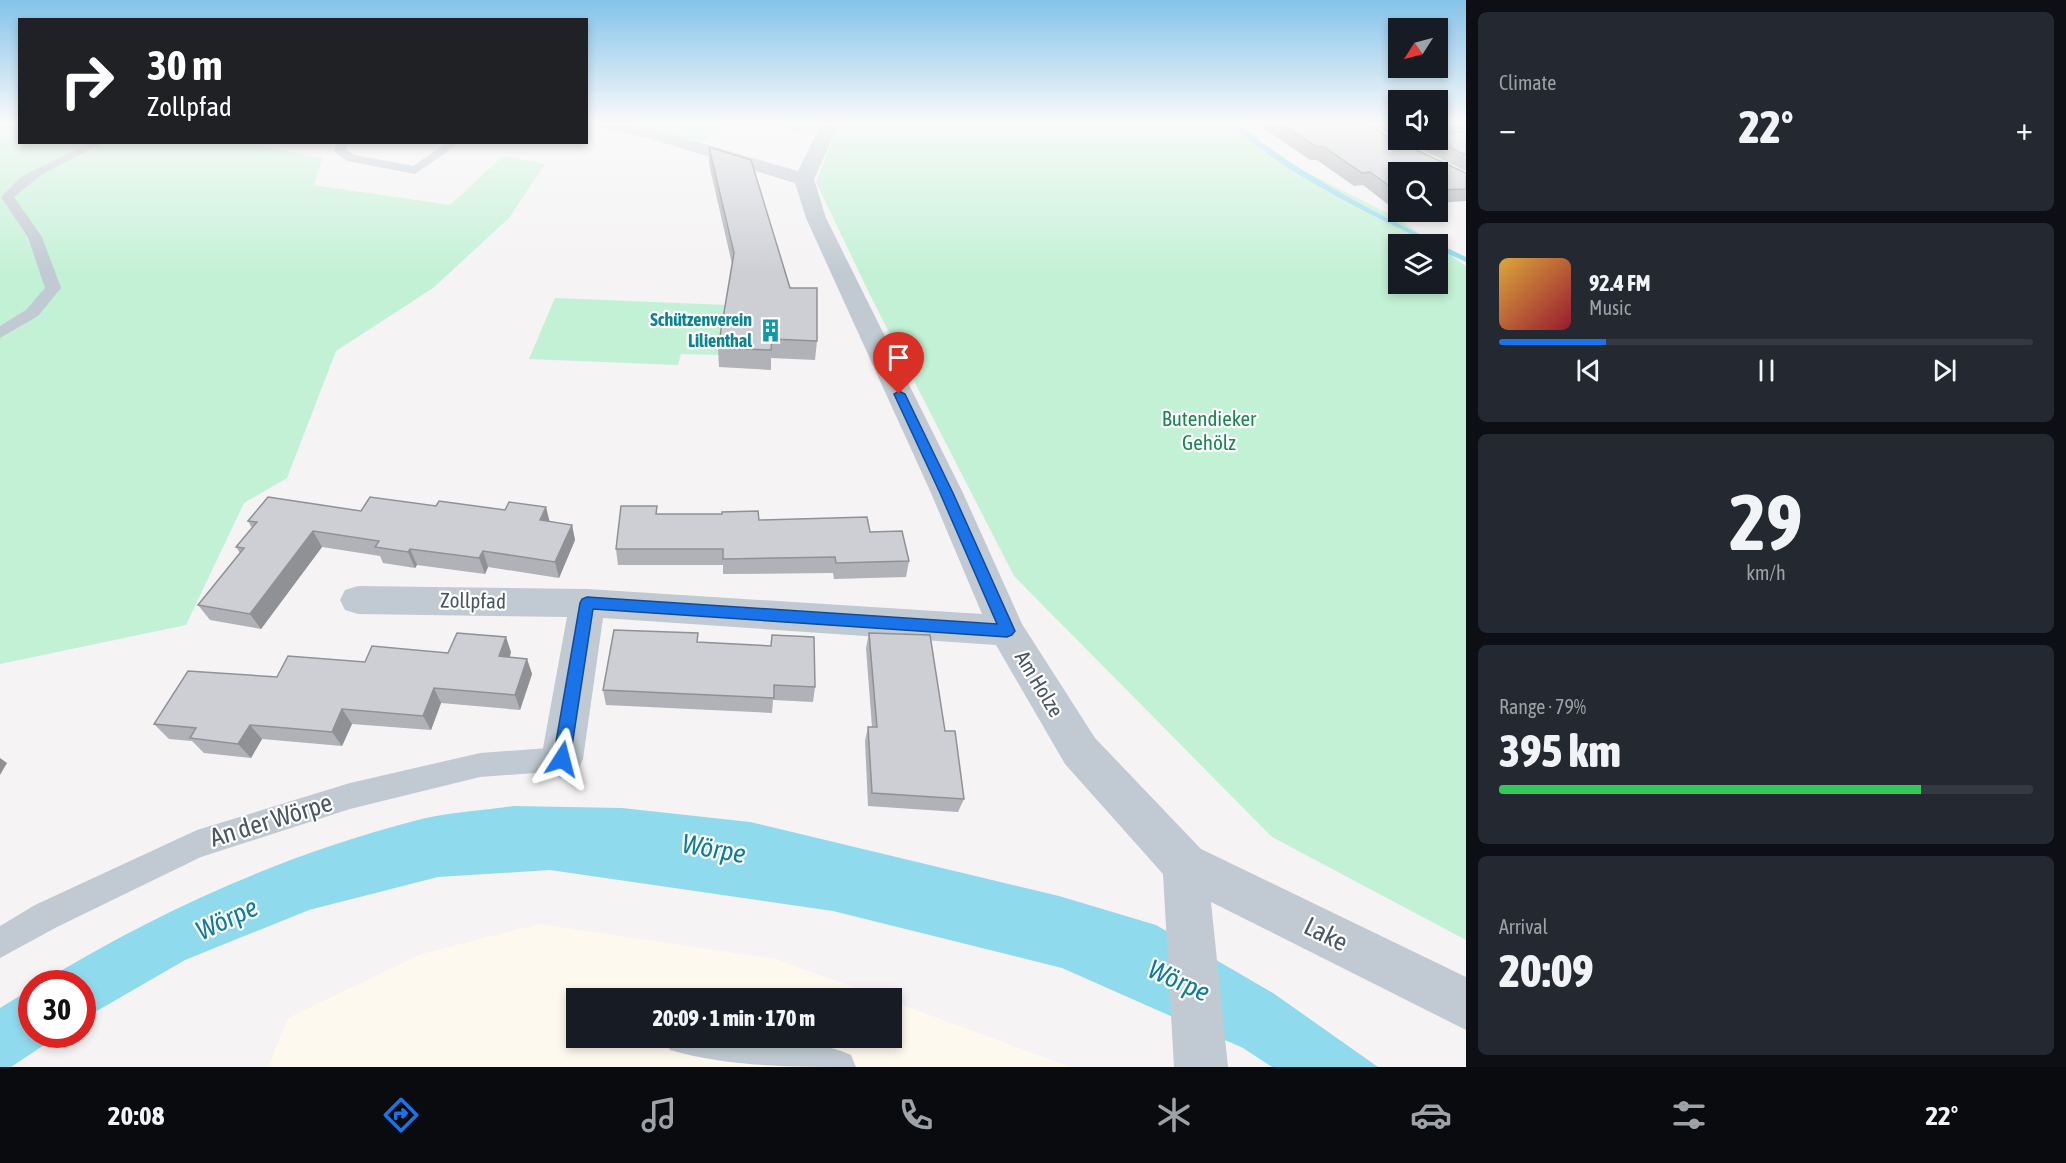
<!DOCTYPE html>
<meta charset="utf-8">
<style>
body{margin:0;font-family:"Asap Condensed",sans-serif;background:#242831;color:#f1f3f6;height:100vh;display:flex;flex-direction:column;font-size:22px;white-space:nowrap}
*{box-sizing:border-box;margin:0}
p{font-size:20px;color:#9ea1a6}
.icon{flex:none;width:33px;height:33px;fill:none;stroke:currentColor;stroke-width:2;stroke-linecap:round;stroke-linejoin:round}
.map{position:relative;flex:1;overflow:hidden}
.panel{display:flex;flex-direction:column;gap:12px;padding:12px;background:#0d0f14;width:600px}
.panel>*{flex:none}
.hud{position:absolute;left:18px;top:18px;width:570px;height:126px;border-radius:0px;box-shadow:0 3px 9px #0003;background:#202124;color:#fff;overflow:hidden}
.needle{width:39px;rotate:234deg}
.buttons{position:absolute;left:1388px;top:18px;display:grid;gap:12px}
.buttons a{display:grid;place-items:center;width:60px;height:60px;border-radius:0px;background:#171b24;box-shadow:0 3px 9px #0003;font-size:30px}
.speed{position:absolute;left:18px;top:970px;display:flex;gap:12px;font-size:30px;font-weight:700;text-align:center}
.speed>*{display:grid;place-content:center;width:78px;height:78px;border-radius:50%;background:#171b24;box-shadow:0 3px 9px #0003;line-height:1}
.speed .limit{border:9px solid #d22;background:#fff;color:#111}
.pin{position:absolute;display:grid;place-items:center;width:51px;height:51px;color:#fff;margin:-62px -26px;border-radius:50% 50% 50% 0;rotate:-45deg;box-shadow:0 0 6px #0007}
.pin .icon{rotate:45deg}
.me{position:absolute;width:66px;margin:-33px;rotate:9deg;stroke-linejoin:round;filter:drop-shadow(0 0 4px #0008)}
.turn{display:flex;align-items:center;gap:21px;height:126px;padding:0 30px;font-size:27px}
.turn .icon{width:78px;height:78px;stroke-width:2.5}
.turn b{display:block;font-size:42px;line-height:51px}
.big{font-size:45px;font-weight:800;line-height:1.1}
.panel .tile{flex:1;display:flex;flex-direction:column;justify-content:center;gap:9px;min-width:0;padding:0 21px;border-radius:9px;background:#242831}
.panel .dial{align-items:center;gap:0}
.dial b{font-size:78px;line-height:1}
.song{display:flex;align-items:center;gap:18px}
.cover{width:72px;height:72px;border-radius:9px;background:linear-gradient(135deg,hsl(40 70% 55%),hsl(350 70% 35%))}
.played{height:6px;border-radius:3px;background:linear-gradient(90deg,#1a73e8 20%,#363941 20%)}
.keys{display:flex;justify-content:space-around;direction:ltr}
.heat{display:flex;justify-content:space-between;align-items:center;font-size:33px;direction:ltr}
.charge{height:9px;border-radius:4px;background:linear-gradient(90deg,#34c759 79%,#363941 0)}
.trip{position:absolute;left:566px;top:988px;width:336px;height:60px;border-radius:0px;background:#171b24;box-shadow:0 3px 9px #0003;font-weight:800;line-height:60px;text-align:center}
.dock{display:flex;height:96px;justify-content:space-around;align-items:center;background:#090b0e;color:#9ea1a6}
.dock .icon{width:42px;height:42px}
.dock .active{color:#1a73e8}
.dock b{font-size:27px;color:#f1f3f6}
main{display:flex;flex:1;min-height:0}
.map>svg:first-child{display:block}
.commercial{fill:#fdf9ef}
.green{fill:#c3f1d5}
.water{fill:#90daee}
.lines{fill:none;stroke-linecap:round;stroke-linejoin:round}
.stream{fill:#90daee;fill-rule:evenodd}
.service{fill:#c1cad2;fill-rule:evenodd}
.minor{fill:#c1cad2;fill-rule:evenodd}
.wall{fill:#b0b2b7}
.shaded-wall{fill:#909195}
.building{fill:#cdcfd5;stroke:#909195;stroke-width:1.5}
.route{fill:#1a73e8;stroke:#114b97;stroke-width:1.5}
.labels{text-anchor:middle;stroke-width:4.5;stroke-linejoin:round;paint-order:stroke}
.far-culture-label{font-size:18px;font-weight:bold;fill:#0d838f;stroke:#fff;text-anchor:end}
.park-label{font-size:21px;fill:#17864f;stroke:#fff}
.street-label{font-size:21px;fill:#4a5661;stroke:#fff}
.near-street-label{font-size:26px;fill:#4a5661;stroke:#fff}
.near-water-label{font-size:27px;font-style:italic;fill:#0c7c9b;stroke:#fff}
</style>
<main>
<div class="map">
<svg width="1466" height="1067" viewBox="0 0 1466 1067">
<rect width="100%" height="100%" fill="#f5f3f3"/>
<polygon class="commercial" points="539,924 776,959 886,999 576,999 576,1038 891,1038 891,1001 1071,1067 268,1067 288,1018 421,954"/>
<g class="green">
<polygon points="0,124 19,124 20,142 253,143 251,145 322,158 314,185 450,205 503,156 545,164 509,218 433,288 336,351 287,478 244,503 186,625 0,664"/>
<polygon points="626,124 732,124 702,142"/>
<polygon points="761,124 819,124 813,135"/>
<polygon points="839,124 1239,124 1293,165 1395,217 1435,244 1398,244 1398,284 1437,284 1437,246 1466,266 1466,940 1272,837 1014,576 872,299 816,182"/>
<polygon points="555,298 727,305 720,355 681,354 678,365 529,359"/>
</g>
<g class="water">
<path d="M513,806L622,808L750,822L1059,896L1156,925L1273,993L1378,1067H1272L1243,1048L1062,968L833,911L550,870L438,877L309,910L185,960L83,1019L82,984H39C154,913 283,855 414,821C446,812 481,811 513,806Z"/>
<polygon points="31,989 32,1035 59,1035 11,1067 0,1067 0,1008"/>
</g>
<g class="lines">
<path class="stream" d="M1231,124H1237C1307,179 1387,219 1466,257V262L1437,249V244H1431C1366,212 1284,174 1231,124Z"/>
<g class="service">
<polygon points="1466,136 1466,142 1386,145 1380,142 1386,139 1437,140 1437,137"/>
<polygon points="91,142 105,142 41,175 14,197 42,237 61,288 38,316 0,338 0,326 26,310 45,288 28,237 1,197 21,177"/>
<polygon points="338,142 350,142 346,150 355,155 413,166 448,142 461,142 415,174 347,161 334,151"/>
<polygon points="562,747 571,750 575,759 571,768 562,771 480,777 350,809 201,857 57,927 0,958 0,926 35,905 197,830 350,783 480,753"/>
<path d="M665,1038C726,1038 794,1031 851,1055L856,1067C795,1067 728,1067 670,1050Z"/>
</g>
<polygon class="minor" points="597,124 629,124 652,129 798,171 821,124 839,124 814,179 826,218 963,493 1022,624 1095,738 1201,849 1466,977 1466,1030 1211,902 1228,1067 1174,1067 1163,874 1065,764 996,645 603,618 583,759 577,773 562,778 547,773 541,759 567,617 358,614 345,610 340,600 345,590 358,586 587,589 982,614 931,493 806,218 795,183 648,138 600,128"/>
</g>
<g class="wall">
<polygon points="1257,124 1369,124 1386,136 1466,173 1466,201 1437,203 1437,172 1398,172 1398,205 1390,206 1363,185 1354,186 1317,160 1310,160"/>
<polygon points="1372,124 1398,124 1398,137 1395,137"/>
<polygon points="1437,124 1466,124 1466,171 1414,146 1418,140 1437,140"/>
<polygon points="709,147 790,288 817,341 815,360 771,358 771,370 719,367 718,348 732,264 709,164"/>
<polygon points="361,511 550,522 572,525 575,540 559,578 488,567 485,574 417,565 415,568 383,563 380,556 322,547 261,629 210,620 198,605 240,553 236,547 252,528 248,521"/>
<polygon points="658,514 759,520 870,532 909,561 906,577 834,579 833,573 723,574 723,565 618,565 616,549"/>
<polygon points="869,633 945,731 964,799 958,812 868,806 865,741 868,727 872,727 866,648"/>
<polygon points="698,642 815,687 813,702 773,700 772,713 606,705 603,690"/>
<polygon points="511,652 510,657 527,659 532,674 520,710 441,703 431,730 352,724 342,746 262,739 251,758 204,753 192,741 169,739 154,724 277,677 365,662 448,653"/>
</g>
<g class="shaded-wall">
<polygon points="546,507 550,523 540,520"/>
<polygon points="572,525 575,540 559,578 555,562"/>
<polygon points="313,531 322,547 261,629 250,614"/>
<polygon points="410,549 417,565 415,568 408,552"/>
<polygon points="483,551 488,567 485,574 479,558"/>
<polygon points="506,637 511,652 505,671 499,656"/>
<polygon points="527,659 532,674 520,710 515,695"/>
<polygon points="434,688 441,703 431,730 423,716"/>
<polygon points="342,709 352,724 342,746 332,732"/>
<polygon points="250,725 262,739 251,758 238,744"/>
<polygon points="0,758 7,763 0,775"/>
</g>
<g class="building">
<polygon points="1281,124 1369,124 1386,136 1466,173 1466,189 1437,190 1437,172 1398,172 1398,192 1370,172 1362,173 1324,147 1317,147"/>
<polygon points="1466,132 1466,155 1434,140 1437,140 1437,133"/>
<polygon points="709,147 751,160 790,288 817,288 817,341 772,339 771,350 718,348 734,253"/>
<polygon points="268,497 361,511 370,497 436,506 439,501 505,510 509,502 546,507 540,520 572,525 555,562 483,551 479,558 410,549 408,552 375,547 379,541 313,531 250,614 198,605 244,548 236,547 257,522 248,521"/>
<polygon points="621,506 657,506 656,514 722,514 722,512 758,511 759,520 867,517 870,532 902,531 909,561 836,563 835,557 723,559 723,549 616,549"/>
<polygon points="614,630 698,633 697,642 771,646 772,635 814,637 815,687 774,685 774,698 603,690"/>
<polygon points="457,633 506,637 499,656 527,659 515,695 434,688 423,716 342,709 332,732 250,725 238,744 190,738 196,728 154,724 188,671 277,677 288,656 365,662 372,646 448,653"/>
<polygon points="869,633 930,635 945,731 955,731 964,799 872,793 868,727 877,727"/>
</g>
<linearGradient id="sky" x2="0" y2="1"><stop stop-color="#85c3ea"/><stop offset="0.45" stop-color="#fafafa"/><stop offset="1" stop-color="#fafafa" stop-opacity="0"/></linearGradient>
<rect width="1466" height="273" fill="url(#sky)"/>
<polygon class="route" points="899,391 905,394 953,493 1015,631 1012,635 1007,637 593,609 570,759 568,764 562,767 556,764 553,759 580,603 582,599 587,597 997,624 940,493 894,394"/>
<defs>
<symbol id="building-bare" viewBox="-9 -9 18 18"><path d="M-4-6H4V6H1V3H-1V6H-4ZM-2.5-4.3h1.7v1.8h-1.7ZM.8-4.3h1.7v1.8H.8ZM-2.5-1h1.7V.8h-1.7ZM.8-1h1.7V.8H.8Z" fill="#0f9aa8" stroke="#fff" stroke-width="2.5" paint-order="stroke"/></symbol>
</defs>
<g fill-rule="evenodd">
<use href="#building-bare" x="754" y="314" width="33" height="33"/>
</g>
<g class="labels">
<g class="far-culture-label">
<text x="752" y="326">Schützenverein<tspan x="752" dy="21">Lilienthal</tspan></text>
</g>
<g class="park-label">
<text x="1209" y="426">Butendieker<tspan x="1209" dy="24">Gehölz</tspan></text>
</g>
<g class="street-label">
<text transform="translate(473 601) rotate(1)" y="7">Zollpfad</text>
<text transform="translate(1039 684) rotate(59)" y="7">Am Holze</text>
</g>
<g class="near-street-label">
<text transform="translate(271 820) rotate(-17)" y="9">An der Wörpe</text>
<text transform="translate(1326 934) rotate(26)" y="9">Lake</text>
</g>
<g class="near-water-label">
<text transform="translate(714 849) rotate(10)" y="9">Wörpe</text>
<text transform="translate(227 919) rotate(-25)" y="9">Wörpe</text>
<text transform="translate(1179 981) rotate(24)" y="9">Wörpe</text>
</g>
</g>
</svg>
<div class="buttons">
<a><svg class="needle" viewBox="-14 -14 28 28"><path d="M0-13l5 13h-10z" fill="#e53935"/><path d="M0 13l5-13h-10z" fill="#9ea1a6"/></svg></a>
<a><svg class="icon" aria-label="sound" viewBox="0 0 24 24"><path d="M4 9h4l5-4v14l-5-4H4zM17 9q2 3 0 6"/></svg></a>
<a><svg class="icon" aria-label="search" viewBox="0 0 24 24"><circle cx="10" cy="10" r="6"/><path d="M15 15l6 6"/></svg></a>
<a><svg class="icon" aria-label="layers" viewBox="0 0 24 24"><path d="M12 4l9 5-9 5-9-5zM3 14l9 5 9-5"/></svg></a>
</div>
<div class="speed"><div class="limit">30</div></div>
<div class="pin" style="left:899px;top:394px;background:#d93025"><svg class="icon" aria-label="arrive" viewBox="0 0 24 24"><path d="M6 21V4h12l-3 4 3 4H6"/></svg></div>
<svg class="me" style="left:562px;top:759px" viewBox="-20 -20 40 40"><path d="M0-17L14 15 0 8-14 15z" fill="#1a73e8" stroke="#fff" stroke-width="4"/></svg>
<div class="trip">20:09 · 1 min · 170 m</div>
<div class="hud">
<div class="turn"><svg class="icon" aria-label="right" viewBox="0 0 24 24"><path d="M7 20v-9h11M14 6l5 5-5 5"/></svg><div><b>30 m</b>Zollpfad</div></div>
</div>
</div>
<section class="panel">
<div class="tile"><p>Climate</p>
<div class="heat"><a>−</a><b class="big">22°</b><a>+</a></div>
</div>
<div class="tile">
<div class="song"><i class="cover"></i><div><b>92.4 FM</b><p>Music</p></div></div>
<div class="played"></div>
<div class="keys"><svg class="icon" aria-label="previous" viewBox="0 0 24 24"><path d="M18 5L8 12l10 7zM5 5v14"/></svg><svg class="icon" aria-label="pause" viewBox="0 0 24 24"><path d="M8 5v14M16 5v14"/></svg><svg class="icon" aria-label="next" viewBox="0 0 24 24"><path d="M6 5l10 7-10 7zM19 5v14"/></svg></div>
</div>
<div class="tile dial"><b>29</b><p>km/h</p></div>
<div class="tile"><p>Range · 79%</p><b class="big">395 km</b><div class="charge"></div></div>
<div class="tile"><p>Arrival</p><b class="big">20:09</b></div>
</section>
</main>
<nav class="dock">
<b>20:08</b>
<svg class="icon active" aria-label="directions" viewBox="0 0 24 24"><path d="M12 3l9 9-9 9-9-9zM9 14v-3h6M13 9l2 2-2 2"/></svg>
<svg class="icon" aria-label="music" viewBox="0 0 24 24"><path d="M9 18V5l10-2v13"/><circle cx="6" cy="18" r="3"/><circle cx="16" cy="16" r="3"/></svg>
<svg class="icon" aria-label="phone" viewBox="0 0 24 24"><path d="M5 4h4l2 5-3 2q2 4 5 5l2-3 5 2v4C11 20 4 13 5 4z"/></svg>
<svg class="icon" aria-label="climate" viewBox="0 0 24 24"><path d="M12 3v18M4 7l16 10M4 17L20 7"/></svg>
<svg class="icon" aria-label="car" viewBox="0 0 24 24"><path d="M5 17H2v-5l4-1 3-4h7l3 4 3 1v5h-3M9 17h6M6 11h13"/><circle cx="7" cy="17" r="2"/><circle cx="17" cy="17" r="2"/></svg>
<svg class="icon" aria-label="filters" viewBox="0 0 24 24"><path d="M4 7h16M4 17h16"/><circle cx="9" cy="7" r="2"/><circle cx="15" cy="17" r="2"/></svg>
<b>22°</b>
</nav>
